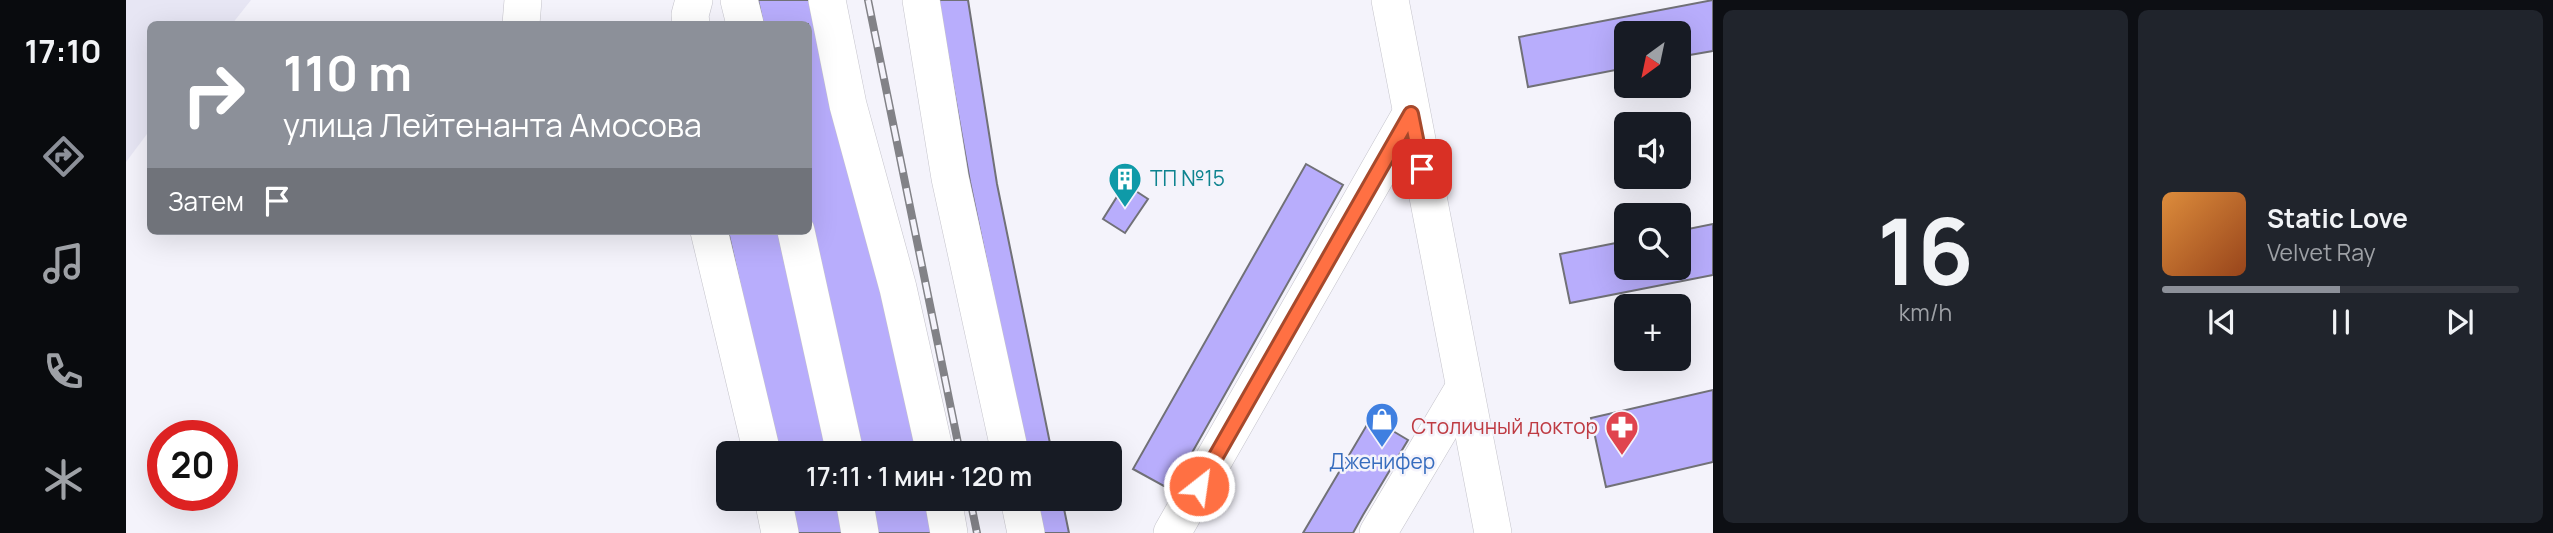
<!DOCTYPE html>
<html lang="ru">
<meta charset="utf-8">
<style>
body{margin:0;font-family:Manrope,sans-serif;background:#20242c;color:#f1f3f6;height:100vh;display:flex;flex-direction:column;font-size:26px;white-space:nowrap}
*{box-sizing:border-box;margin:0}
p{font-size:23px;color:#9ea1a6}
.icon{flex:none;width:38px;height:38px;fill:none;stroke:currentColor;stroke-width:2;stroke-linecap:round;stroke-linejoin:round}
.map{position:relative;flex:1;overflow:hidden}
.drawer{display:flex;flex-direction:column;gap:10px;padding:10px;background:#0d0f14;width:840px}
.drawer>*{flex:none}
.banner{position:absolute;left:21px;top:21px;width:665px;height:214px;border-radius:10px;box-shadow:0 7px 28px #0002;background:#8c9099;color:#fff;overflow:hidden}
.needle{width:46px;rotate:213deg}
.tools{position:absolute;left:1488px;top:21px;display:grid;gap:14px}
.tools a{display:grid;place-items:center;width:77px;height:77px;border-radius:10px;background:#171b24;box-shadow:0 7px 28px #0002;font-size:35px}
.speed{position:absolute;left:21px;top:420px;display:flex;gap:14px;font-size:35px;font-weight:700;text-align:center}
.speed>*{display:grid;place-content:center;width:91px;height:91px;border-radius:50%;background:#171b24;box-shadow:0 7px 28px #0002;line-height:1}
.speed .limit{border:10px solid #d22;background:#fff;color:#111}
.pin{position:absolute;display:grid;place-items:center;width:60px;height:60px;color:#fff;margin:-30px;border-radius:14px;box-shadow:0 4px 10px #0006}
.me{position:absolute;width:77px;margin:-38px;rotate:30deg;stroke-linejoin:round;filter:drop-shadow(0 0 5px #0008)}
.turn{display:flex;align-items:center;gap:24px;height:147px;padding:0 21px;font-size:32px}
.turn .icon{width:91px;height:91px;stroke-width:2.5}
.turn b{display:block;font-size:49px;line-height:60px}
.then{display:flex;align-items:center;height:66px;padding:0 21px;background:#0003;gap:14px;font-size:26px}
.drawer .widget{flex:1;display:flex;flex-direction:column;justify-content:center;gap:10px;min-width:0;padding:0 24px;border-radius:10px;background:#20242c}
.drawer .dial{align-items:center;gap:0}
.dial b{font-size:91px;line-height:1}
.song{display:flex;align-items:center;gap:21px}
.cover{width:84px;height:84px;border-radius:10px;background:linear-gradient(135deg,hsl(30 70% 55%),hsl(20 70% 35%))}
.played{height:7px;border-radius:4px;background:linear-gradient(90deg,#8c9099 50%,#363941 50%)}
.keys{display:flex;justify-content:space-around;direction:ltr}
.drawer .tiles{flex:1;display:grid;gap:10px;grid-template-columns:repeat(2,1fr)}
.trip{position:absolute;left:590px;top:441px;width:406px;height:70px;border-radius:10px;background:#171b24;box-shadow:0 7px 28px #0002;font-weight:600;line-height:70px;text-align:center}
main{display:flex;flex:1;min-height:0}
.tabs{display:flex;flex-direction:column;width:126px;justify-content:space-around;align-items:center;background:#090b0e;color:#9ea1a6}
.tabs .icon{width:49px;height:49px}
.tabs .current{color:#8c9099}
.tabs b{font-size:32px;color:#f1f3f6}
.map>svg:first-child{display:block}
.built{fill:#e7e6f4}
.building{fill:#b8adfc;stroke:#717177;stroke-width:2}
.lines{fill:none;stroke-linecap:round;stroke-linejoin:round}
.minor-casing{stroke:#c4c3cb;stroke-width:38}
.minor{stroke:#fff;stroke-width:37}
.rail-casing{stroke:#828287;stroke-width:8}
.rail{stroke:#f4f3fb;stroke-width:5;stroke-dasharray:16;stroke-linecap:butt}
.route-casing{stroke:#a6492c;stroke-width:18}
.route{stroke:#ff7043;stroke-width:12}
.labels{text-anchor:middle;stroke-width:5;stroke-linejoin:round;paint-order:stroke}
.culture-label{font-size:21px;fill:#0d838f;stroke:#f4f3fb;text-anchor:start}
.health-label{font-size:21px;fill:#be3a42;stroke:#f4f3fb;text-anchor:end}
.shop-label{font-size:21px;fill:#366cbe;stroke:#f4f3fb}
</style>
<main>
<nav class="tabs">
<b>17:10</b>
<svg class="icon current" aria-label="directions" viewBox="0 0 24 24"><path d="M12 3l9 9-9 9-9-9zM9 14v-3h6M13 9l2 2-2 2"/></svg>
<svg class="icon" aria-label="music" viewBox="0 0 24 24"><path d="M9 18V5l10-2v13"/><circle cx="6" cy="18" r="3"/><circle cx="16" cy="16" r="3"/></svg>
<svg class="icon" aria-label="phone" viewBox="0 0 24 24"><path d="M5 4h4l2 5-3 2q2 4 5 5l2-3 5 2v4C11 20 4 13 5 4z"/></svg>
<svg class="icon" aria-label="climate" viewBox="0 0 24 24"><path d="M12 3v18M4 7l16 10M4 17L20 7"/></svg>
</nav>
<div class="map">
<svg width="1587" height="533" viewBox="0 0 1587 533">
<rect width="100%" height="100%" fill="#f4f3fb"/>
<polygon class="built" points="0,0 125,0 106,24 24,24 24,130 0,162"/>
<g class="building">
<polygon points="632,0 685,0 761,304 794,453 737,453 682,222 682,24 637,24"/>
<polygon points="812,0 842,0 871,184 926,453 900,453 844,182"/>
<polygon points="1587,0 1587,51 1552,57 1552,33 1500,33 1500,68 1402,87 1393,37"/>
<polygon points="1180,164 1217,185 1045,490 1007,469"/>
<polygon points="999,184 1022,199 999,233 977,219"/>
<polygon points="1587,224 1587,275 1444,303 1434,254 1500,241 1500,268 1552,268 1552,231"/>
<polygon points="602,231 652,231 703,453 651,453"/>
<polygon points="1587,390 1587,462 1480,487 1465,418"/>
<polygon points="1245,418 1282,440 1237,515 1227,533 1177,533"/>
<polygon points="661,499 711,499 718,533 668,533"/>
<polygon points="745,499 803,499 808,533 751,533"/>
<polygon points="909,499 936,499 943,533 917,533"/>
</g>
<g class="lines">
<defs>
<g id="minor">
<polyline points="613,0 619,24"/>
<polyline points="701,0 722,105 772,288 809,453"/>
<polyline points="795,0 824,178 884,453"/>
<polyline points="1264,0 1367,533"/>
<polyline points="395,24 397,0"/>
<polyline points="565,24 564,15 568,0"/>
<polyline points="583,231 636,453"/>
<polyline points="670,231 719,453"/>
<polyline points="647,499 654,533"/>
<polyline points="728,499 734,533"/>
<polyline points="817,499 823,533"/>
<polyline points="893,499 900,533"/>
<polyline points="1046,533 1285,114"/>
<polyline points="1252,533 1338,388"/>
</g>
</defs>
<use href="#minor" class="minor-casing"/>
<use href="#minor" class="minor"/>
<defs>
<g id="rail">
<polyline points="742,0 834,453"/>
<polyline points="844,499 851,533"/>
</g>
</defs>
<use href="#rail" class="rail-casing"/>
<use href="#rail" class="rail"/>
</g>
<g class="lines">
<defs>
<polyline id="route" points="1073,486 1285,114 1296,169"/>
</defs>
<use href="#route" class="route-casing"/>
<use href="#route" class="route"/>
</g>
<defs>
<symbol id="building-pin" viewBox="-11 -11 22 30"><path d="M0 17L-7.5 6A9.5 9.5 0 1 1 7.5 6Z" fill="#0f9aa8" stroke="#f4f3fb"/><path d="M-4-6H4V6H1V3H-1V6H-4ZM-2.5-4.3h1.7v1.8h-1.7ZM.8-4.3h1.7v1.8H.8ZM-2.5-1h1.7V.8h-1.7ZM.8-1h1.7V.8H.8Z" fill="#fff"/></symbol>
<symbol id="shop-pin" viewBox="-11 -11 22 30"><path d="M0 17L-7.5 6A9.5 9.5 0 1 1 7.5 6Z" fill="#3f7fe0" stroke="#f4f3fb"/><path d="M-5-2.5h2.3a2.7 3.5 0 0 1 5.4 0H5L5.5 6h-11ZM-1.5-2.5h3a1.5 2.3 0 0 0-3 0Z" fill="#fff"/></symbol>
<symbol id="pharmacy-pin" viewBox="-11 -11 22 30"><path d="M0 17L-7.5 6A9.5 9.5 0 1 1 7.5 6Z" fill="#e0444e" stroke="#f4f3fb"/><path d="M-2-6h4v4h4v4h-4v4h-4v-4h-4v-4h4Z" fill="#fff"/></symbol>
</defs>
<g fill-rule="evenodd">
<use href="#building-pin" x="980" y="160" width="38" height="52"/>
<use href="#shop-pin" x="1237" y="400" width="38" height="52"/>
<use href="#pharmacy-pin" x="1477" y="408" width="38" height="52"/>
</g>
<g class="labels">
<g class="culture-label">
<text x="1024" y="186">ТП №15</text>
</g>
<g class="health-label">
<text x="1472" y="434">Столичный доктор</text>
</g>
<g class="shop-label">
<text x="1256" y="469">Дженифер</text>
</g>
</g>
</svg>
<div class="tools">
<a><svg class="needle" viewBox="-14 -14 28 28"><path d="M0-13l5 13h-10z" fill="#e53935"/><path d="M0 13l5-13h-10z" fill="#9ea1a6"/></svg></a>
<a><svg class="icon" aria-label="sound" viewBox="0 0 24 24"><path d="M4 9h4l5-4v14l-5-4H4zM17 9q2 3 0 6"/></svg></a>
<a><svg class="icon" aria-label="search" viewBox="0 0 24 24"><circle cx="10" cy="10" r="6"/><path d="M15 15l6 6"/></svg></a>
<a>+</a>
</div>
<div class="speed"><div class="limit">20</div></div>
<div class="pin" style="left:1296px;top:169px;background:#d93025"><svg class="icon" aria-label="arrive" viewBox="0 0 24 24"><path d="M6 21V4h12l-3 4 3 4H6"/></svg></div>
<svg class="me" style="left:1073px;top:486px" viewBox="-20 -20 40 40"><circle r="17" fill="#ff7043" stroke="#fff" stroke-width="3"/><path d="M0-11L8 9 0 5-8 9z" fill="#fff"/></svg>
<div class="trip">17:11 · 1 мин · 120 m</div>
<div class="banner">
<div class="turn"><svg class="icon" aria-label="right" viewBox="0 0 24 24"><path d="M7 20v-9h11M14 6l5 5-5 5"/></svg><div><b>110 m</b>улица Лейтенанта Амосова</div></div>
<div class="then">Затем<svg class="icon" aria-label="arrive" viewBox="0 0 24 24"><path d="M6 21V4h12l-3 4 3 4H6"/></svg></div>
</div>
</div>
<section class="drawer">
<div class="tiles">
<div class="widget dial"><b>16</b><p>km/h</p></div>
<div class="widget">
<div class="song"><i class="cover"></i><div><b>Static Love</b><p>Velvet Ray</p></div></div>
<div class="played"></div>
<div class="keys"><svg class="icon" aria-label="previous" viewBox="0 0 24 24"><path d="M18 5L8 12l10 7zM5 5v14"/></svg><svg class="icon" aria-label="pause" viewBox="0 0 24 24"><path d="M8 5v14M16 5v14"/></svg><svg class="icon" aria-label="next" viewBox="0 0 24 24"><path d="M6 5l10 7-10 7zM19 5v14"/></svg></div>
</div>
</div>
</section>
</main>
